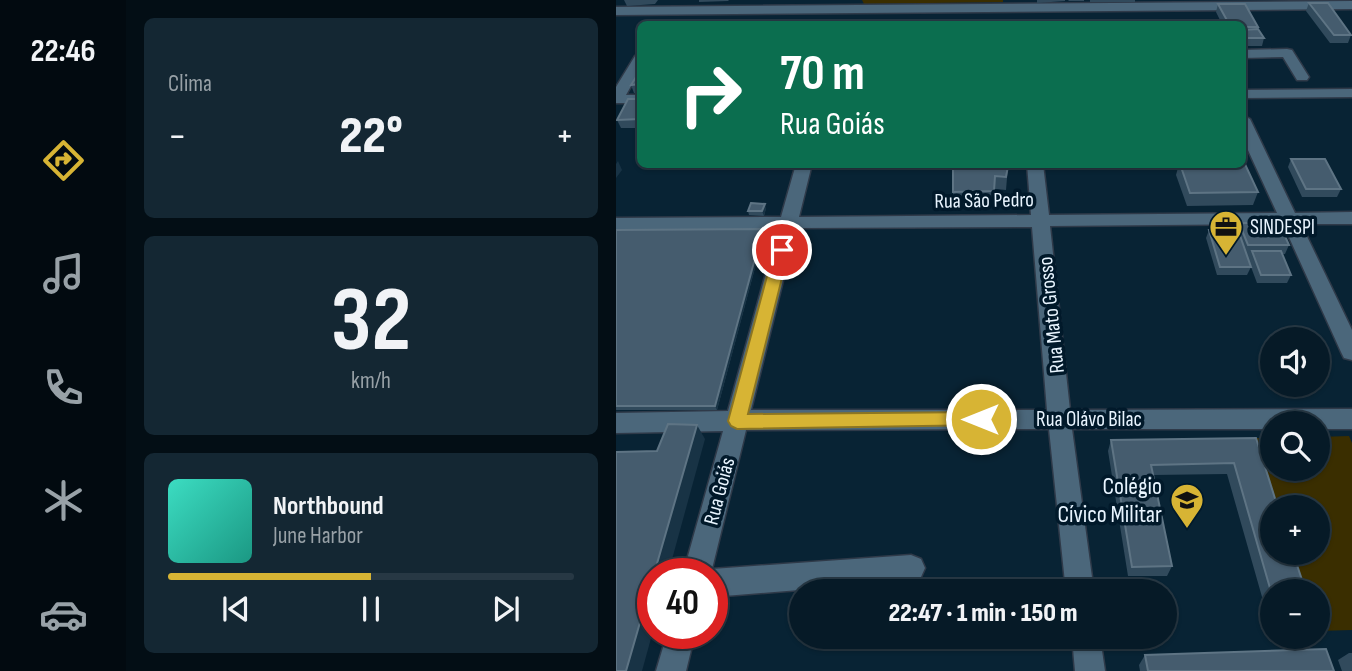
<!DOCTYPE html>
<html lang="pt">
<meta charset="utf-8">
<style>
body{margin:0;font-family:"Sofia Sans Condensed",sans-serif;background:#142733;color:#f1f3f6;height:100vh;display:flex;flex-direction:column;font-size:26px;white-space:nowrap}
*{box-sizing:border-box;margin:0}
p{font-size:23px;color:#98a1a7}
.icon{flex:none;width:38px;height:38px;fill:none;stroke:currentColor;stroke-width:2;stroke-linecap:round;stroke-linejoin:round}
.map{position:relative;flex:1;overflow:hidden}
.drawer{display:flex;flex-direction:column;gap:18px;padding:18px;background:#030e15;width:490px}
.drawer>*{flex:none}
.banner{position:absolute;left:21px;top:21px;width:609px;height:147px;border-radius:10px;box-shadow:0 2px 5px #0004,0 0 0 2px #273844;background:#0b6e4f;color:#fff;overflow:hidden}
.buttons{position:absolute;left:644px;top:327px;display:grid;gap:14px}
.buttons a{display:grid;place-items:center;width:70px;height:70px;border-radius:50%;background:#061a27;box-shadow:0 2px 5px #0004,0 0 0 2px #273844;font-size:35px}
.speed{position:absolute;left:21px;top:558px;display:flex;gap:14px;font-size:35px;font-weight:700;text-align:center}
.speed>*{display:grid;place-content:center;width:91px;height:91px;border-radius:50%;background:#061a27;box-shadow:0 2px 5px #0004,0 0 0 2px #273844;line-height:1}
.speed .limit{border:10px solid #d22;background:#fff;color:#111}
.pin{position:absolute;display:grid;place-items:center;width:60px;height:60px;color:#fff;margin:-30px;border:4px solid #fff;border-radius:50%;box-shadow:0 2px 7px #0007}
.me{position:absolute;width:77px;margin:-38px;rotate:270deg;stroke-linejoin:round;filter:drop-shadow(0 0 5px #0008)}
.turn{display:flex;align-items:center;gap:24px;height:147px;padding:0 28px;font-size:32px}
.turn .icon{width:91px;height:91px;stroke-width:2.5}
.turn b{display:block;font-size:49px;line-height:60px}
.big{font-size:52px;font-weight:800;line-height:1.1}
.drawer .tile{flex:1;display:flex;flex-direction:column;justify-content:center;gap:10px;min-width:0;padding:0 24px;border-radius:10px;background:#142733}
.drawer .dial{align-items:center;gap:0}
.dial b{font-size:91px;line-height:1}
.song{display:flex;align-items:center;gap:21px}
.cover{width:84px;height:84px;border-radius:10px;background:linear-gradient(135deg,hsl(170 70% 55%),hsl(170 70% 35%))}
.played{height:7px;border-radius:4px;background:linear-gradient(90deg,#d7b434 50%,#273844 50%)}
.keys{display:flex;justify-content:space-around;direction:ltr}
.heat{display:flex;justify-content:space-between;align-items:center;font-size:38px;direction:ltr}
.trip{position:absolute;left:173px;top:579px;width:388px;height:70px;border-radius:35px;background:#061a27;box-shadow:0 2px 5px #0004,0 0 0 2px #273844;font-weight:800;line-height:70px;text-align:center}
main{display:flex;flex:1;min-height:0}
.menu{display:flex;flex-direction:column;width:126px;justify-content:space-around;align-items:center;background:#020a10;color:#98a1a7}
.menu .icon{width:49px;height:49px}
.menu .current{color:#d7b434}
.menu b{font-size:32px;color:#f1f3f6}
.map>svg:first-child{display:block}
.green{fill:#3a2e00}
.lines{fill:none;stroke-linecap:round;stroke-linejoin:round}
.minor-casing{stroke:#2f3a49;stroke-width:3}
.minor{fill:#4b677b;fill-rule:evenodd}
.wall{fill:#314a5c}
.shaded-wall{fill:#183345}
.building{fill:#455c6e;stroke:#5e7484;stroke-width:2}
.route{fill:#d7b434;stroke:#8c7522;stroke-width:2}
.labels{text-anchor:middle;stroke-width:7;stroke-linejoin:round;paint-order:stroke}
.street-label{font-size:21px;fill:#e9f5ff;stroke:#01192a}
.poi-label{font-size:21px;fill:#e9f5ff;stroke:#01192a;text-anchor:start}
.near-poi-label{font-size:24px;fill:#e9f5ff;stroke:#01192a;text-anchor:end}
</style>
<main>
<nav class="menu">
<b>22:46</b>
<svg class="icon current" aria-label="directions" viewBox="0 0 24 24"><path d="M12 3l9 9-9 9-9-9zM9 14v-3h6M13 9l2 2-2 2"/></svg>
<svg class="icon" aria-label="music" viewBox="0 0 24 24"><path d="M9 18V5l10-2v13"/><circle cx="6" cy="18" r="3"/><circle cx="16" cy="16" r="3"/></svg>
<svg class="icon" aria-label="phone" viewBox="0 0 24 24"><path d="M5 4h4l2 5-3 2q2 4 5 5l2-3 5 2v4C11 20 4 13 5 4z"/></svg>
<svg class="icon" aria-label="climate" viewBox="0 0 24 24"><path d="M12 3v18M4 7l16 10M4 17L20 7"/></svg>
<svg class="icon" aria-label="car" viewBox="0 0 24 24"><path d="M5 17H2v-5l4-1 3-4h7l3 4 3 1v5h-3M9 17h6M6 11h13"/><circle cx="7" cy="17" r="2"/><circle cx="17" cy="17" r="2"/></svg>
</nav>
<section class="drawer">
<div class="tile"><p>Clima</p>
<div class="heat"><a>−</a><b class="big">22°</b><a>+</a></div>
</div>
<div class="tile dial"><b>32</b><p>km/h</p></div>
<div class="tile">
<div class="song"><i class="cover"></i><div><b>Northbound</b><p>June Harbor</p></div></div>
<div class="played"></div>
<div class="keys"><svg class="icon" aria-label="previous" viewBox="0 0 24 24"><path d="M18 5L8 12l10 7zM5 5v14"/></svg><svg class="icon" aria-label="pause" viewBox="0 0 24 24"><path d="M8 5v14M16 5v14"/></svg><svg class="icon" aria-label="next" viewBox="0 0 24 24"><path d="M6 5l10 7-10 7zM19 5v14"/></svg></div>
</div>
</section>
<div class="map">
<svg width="736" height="671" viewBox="0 0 736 671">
<rect width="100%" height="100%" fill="#082334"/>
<g class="green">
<polygon points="246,0 387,0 387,2 248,4"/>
<polygon points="733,436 736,443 736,630 702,631 702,592 688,591 675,553 702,553 702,508 661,507 638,438 656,438 656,469 702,469 702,437"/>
</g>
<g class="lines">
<defs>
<g id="minor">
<polygon points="736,1 736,9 0,15 0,7"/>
<polygon points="671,49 676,50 693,77 691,80 681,80 667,57 626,58 626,50"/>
<polygon points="24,55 24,70 10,95 24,95 24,103 0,103 0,87 19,56"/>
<polygon points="736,89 736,97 626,98 626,90"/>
<path d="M626,115L634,119L679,213L736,212V224H685L736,330V360L728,358L725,352L667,224L434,226L454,410L736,409V429H702V424H656V429H456L478,592H450L433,429L130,430L96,569L295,555L305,559L309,568L305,577L295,581L96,597V574H67L107,431L0,433V413L112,411L162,229L0,230V218L165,217L180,164H196L183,217L415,215L411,164H427L433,215L661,213L626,137ZM416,227L431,410H135L180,228Z"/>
<polygon points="51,634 79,634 70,671 40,671"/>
<polygon points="456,637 484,637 489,671 459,671"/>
</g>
</defs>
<use href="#minor" class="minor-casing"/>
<use href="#minor" class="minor"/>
</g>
<g class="wall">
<polygon points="8,0 42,0 39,4 11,6"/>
<polygon points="83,0 113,0 112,1 83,2"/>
<polygon points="421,0 449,0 449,1 421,3"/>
<polygon points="452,0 468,0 468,1 453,1"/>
<rect x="474" y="0" width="45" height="2"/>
<polygon points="693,3 735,35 732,43 714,43 690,11"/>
<polygon points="602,4 642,27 641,29 648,38 646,46 626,46 626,24 606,24 600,12"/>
<polygon points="24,74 24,93 18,93 15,85"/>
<polygon points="24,99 24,128 5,128 1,120"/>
<polygon points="675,159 725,189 721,197 686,197 672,167"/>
<polygon points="563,164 626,164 642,192 637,205 571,206 560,175"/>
<polygon points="376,165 392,166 390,190 379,189 378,204 337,204 337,192"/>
<polygon points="150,208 148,216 133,215 132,211"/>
<polygon points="623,223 673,245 669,254 666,254 675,275 671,283 641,283 635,267 631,275 601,275 590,238 593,230 621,230"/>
<polygon points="0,230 148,234 101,410 0,410"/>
<polygon points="640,438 656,592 656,632 611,474 537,475 556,566 551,576 512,576 492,451 495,440"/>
<polygon points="702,629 704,636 694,643 660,644 658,637 702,637"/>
<polygon points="733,653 736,653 736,671 726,671 722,660"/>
<polygon points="529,655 718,671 524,671 523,665"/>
</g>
<g class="shaded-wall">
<polygon points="2,161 6,170 0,178 0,164"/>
<polygon points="149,204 150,208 148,216 146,211"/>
<polygon points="147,229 148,234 101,410 99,406"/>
<polygon points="81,425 89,439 52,574 38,574"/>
<polygon points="37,577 37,631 26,671 10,671"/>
</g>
<g class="building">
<polygon points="693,3 712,3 735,35 718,35"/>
<polygon points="602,4 629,4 642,27 626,27 626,24 613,24"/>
<polygon points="642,29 648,38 626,38 626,30"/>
<polygon points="22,74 24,74 24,84 15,85"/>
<polygon points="12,99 24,99 24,119 1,120"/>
<polygon points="675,159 709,159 725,189 690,189"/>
<polygon points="626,162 628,162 642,192 574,193 564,164 626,164"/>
<polygon points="337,164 376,164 392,166 390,177 379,176 378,191 337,192"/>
<polygon points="135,203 149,204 146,211 132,211"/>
<polygon points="623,223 663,223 673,245 632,245"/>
<polygon points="147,229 99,406 0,406 0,230"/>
<polygon points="593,230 622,230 635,267 604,267"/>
<polygon points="636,251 665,251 675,275 645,275"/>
<polygon points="52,424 81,425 10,671 0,671 0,452 41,451"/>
<polygon points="640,438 662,508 656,508 656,553 677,553 690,592 656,592 656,595 618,463 535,465 556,566 516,567 495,440"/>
<polygon points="710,649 718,671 532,671 529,655"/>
</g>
<polygon class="route" points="166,245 173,250 132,414 365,412 371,414 374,419 371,425 121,429 115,426 112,421 158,250"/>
<defs>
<symbol id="office-pin" viewBox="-11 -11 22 30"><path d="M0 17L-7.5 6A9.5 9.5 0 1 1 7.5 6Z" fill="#d7b434" stroke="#01192a"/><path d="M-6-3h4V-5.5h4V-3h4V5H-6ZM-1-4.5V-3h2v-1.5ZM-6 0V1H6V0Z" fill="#111"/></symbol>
<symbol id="school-pin" viewBox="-11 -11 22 30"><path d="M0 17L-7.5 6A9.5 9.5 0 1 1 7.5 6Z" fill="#d7b434" stroke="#01192a"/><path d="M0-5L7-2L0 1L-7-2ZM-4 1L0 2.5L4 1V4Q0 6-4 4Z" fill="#111"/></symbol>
</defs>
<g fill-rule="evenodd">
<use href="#office-pin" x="591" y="208" width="38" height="52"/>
<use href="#school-pin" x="552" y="481" width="38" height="52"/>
</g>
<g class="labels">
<g class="street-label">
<text transform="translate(368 200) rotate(-1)" y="7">Rua São Pedro</text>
<text transform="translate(435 315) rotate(-96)" y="7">Rua Mato Grosso</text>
<text x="473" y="426">Rua Olávo Bilac</text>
<text transform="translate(103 491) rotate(-75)" y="7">Rua Goiás</text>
</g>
<g class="poi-label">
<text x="634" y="234">SINDESPI</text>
</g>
<g class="near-poi-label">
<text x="546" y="494">Colégio<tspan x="546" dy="28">Cívico Militar</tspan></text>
</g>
</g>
</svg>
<div class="buttons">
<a><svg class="icon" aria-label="sound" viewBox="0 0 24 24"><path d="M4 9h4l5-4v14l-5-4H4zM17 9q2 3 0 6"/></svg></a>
<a><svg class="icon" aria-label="search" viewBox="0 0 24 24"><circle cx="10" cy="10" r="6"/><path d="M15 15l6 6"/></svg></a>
<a>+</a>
<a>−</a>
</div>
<div class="speed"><div class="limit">40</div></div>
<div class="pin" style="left:166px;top:250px;background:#d93025"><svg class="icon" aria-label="arrive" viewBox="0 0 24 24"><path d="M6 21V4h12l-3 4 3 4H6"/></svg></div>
<svg class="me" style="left:365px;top:419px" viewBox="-20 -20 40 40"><circle r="17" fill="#d7b434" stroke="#fff" stroke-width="3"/><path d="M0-11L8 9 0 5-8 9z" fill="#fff"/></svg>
<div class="trip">22:47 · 1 min · 150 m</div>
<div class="banner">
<div class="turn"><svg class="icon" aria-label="right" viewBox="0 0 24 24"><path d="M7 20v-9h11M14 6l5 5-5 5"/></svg><div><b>70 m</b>Rua Goiás</div></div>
</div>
</div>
</main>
